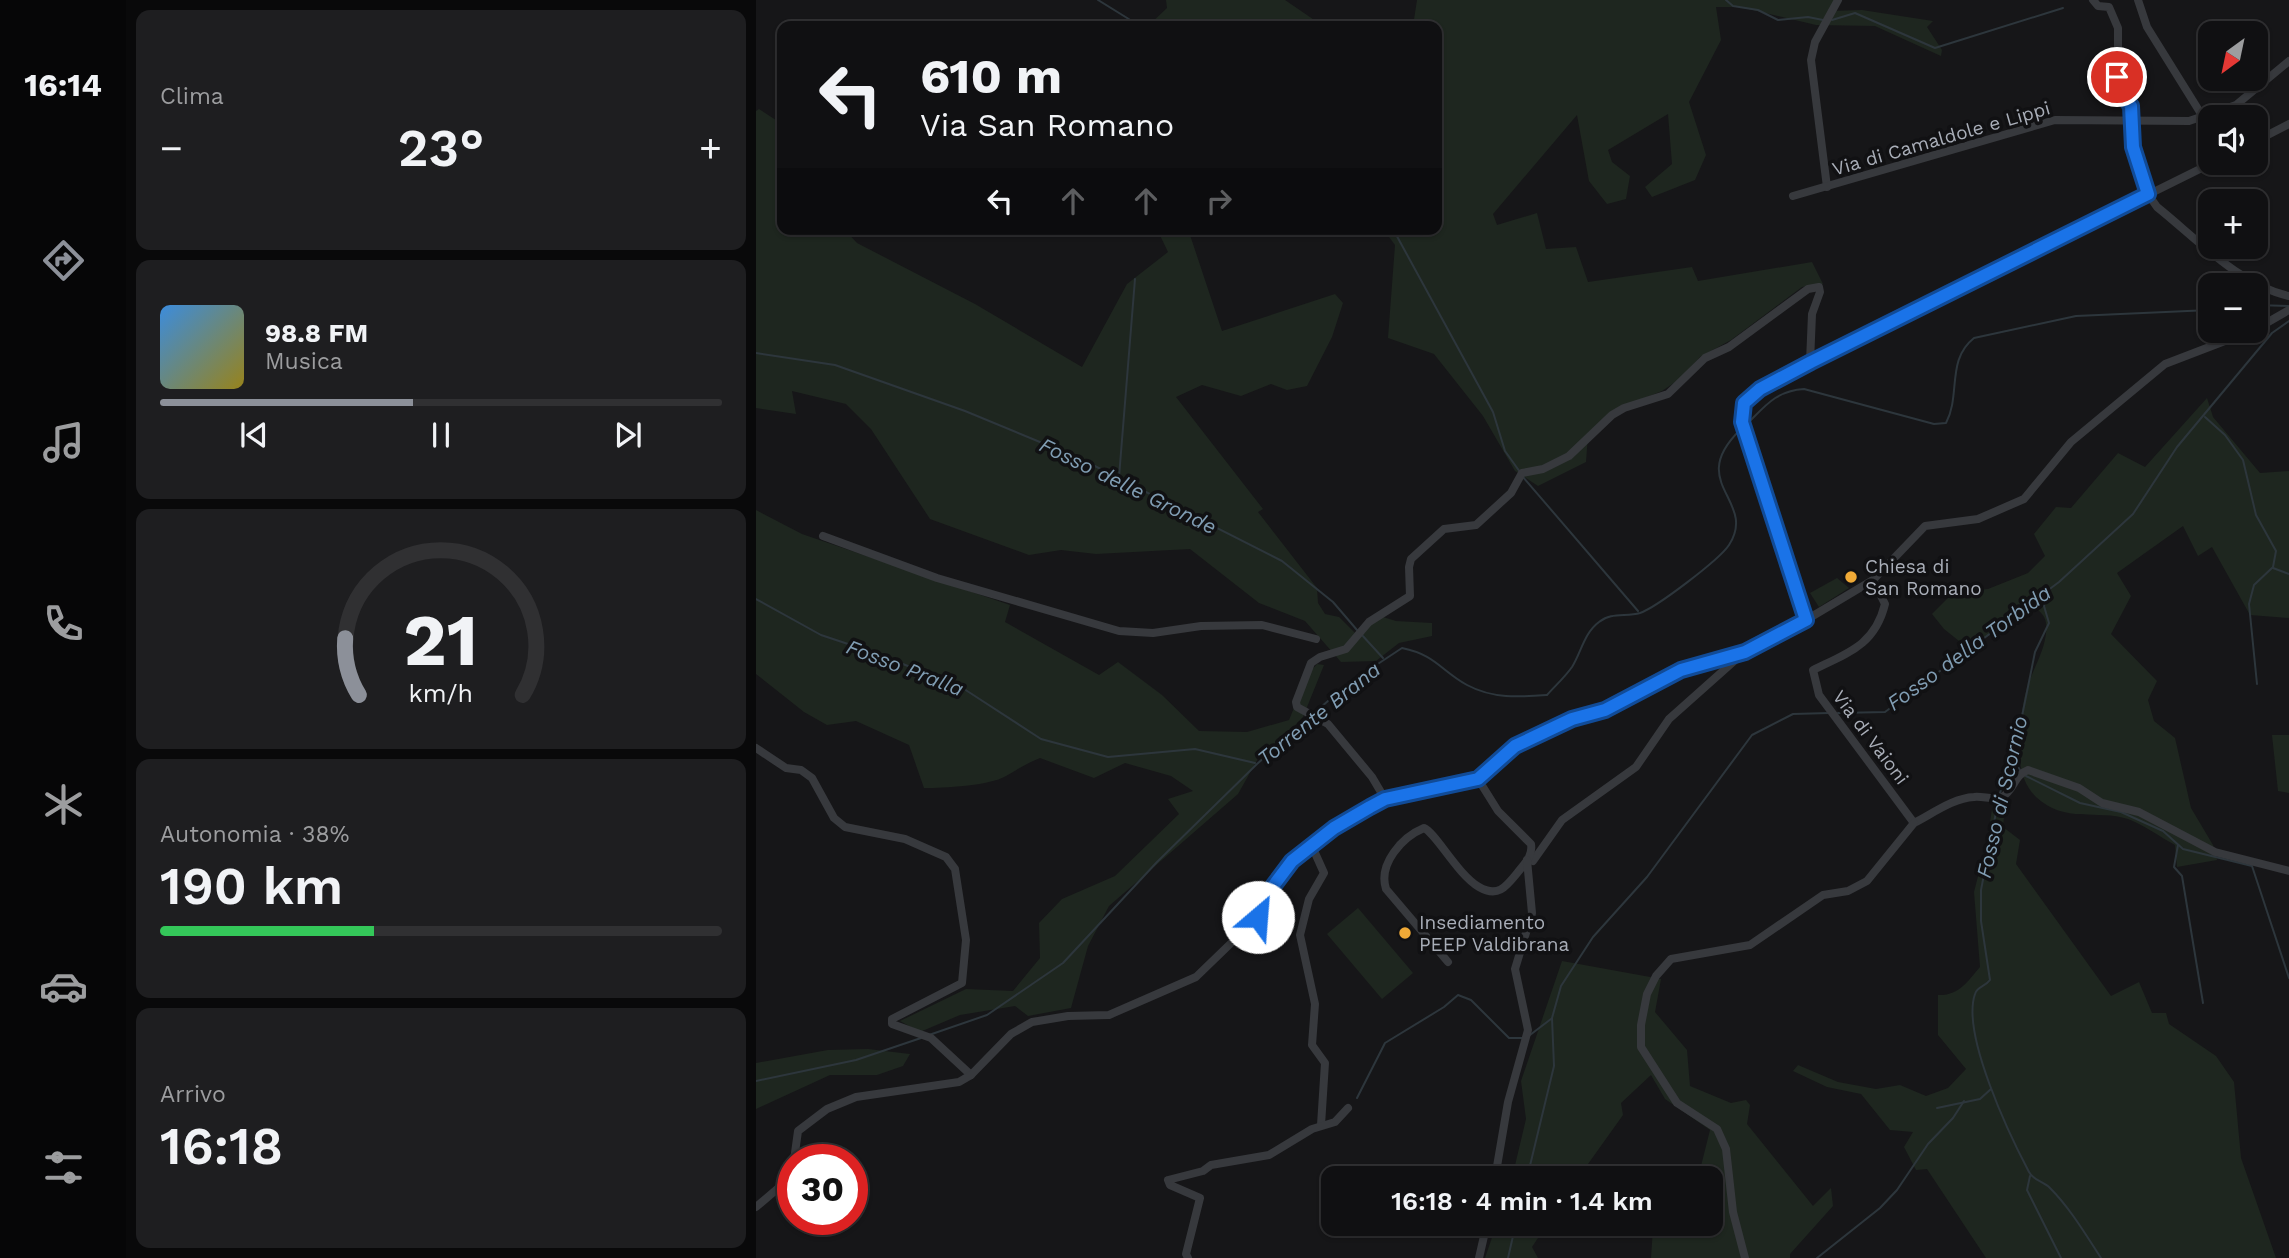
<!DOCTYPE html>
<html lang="it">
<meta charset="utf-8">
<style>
body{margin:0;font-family:"Work Sans",sans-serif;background:#1e1e20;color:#f1f3f6;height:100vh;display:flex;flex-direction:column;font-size:26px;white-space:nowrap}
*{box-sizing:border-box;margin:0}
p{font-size:23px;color:#9c9d9f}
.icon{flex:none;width:38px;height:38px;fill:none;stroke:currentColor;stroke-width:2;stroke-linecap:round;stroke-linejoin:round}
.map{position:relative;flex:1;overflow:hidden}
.drawer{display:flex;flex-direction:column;gap:10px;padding:10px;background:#09090a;width:630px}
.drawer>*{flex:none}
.guide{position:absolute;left:21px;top:21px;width:665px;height:214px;border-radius:14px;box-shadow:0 2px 5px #0004,0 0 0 2px #303032;background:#101012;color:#f1f3f6;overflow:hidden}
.needle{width:46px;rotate:213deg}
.buttons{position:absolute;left:1442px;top:21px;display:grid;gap:14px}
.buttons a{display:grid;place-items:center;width:70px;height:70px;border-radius:14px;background:#101012;box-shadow:0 2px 5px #0004,0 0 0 2px #303032;font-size:35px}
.speed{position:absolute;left:21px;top:1144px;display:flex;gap:14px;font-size:35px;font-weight:700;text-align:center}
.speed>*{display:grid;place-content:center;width:91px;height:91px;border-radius:50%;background:#101012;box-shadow:0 2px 5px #0004,0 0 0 2px #303032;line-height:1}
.speed .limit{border:10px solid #d22;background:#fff;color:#111}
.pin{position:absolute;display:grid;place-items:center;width:60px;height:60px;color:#fff;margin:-30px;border:4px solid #fff;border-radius:50%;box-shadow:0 2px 7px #0007}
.me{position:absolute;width:77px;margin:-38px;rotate:27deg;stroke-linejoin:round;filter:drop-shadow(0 0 5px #0008)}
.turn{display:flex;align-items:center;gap:24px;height:147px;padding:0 28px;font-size:32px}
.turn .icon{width:91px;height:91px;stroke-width:2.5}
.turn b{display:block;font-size:49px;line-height:60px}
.lanes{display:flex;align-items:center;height:66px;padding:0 28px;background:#0003;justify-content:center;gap:35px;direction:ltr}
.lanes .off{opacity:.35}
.big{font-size:52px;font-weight:600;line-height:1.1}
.drawer .card{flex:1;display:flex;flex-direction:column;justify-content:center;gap:10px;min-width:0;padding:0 24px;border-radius:14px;background:#1e1e20}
.drawer .dial{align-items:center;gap:0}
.dial svg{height:182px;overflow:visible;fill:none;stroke:#303032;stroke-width:7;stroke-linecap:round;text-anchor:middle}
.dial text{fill:#f1f3f6;stroke:none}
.song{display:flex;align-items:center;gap:21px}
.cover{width:84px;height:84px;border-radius:10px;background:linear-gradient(135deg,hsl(210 70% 55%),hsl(50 70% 35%))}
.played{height:7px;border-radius:4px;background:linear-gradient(90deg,#8c9099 45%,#303032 45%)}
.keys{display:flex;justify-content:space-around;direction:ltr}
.heat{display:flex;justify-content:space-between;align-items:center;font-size:38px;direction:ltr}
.charge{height:10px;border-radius:5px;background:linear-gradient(90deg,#34c759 38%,#303032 0)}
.trip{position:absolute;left:565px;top:1166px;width:402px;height:70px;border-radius:14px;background:#101012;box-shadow:0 2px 5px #0004,0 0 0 2px #303032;font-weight:600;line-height:70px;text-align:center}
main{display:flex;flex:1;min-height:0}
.menu{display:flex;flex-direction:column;width:126px;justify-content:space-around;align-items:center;background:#060607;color:#9c9d9f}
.menu .icon{width:49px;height:49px}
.menu .selected{color:#8c9099}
.menu b{font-size:32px;color:#f1f3f6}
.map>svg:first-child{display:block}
.green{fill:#1e261f}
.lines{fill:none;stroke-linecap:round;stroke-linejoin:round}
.stream{stroke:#2d363c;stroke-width:2}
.minor{stroke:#37393d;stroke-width:8}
.route-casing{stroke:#114b97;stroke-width:18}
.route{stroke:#1a73e8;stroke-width:12}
.poi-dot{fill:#f0aa37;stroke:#111113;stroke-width:2.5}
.labels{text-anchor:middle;stroke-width:7;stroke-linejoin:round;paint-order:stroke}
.street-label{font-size:19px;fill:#a9aeb8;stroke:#111113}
.poi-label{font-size:19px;fill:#a9aeb8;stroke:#111113;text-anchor:start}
.water-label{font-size:21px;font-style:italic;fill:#809db3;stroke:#111113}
</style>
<main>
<nav class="menu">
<b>16:14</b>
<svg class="icon selected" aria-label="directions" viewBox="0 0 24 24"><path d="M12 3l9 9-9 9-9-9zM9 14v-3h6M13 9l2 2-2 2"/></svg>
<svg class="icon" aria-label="music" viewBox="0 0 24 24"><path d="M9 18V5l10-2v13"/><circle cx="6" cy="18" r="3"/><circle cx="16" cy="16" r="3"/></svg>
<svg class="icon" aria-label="phone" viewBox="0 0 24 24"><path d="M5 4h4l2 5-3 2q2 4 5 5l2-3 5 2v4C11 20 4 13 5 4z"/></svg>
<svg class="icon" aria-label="climate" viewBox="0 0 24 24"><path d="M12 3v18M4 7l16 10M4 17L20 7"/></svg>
<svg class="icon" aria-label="car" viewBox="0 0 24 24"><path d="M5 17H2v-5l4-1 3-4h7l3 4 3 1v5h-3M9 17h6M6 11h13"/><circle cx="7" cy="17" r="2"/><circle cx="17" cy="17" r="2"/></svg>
<svg class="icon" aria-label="filters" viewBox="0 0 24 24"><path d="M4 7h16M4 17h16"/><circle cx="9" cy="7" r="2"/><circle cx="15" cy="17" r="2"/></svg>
</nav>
<section class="drawer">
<div class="card"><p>Clima</p>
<div class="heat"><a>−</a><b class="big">23°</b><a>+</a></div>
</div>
<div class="card">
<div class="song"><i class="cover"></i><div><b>98.8 FM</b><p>Musica</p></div></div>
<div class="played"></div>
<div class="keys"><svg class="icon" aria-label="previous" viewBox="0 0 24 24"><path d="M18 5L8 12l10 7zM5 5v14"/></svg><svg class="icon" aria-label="pause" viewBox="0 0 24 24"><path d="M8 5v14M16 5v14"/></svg><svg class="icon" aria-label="next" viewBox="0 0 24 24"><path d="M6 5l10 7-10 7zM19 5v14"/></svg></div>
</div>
<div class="card dial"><svg viewBox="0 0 100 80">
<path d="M14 69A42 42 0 1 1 86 69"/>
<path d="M14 69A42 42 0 0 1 8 44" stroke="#8c9099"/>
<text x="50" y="56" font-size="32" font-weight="700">21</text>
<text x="50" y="72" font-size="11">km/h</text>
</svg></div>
<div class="card"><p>Autonomia · 38%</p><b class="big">190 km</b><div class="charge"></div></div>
<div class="card"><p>Arrivo</p><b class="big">16:18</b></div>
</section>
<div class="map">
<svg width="1533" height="1258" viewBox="0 0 1533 1258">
<rect width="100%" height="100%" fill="#161618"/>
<g class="green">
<polygon points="410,0 529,0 567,26 392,26 411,8"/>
<polygon points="661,0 1078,0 1074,11 1106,10 1177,21 1171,27 1186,50 1185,56 1119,26 1060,25 984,7 960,7 965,40 933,102 950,155 939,180 896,197 889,187 916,164 912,114 852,150 856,162 874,176 870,199 851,204 833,181 821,115 737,214 741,225 781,213 790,249 820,247 832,282 936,267 942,281 1056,262 1067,284 1046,287 975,340 944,357 924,379 906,391 856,411 832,435 830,462 782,486 759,471 727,416 678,354 632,338 639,245 627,229 681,229 681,26 657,26"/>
<polygon points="3,109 26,124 26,229 88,229 101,243 219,304 326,367 371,284 412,252 401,229 432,229 466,331 579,294 587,303 576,337 551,386 531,390 515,384 485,396 446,385 420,397 507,509 502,512 561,588 562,603 569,614 583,617 600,634 627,617 640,621 676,623 676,636 643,643 620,661 585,662 549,621 503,603 434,549 340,554 305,550 273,555 174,519 115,429 90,404 36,391 40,414 0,408 0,111"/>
<path d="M1451,398L1457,417L1504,473L1533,471V618L1494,615L1456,547L1442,556L1427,526L1361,573L1375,596L1355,634L1401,681L1392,700L1398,721L1419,738L1435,808L1457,845L1461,860L1421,867L1419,845C1404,837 1388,825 1372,819C1341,809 1309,824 1280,797C1255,773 1263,725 1269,695C1274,672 1293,647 1290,623C1289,615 1283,610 1277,607L1245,631L1208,645L1188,629L1176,614L1198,592L1232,589L1272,573L1289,556L1278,534L1300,507L1315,508L1362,453L1389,467Z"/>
<path d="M0,510L46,534L254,605L249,622L343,675L362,662L406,695L443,731L491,732L533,720L552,674L561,664L568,665L547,717L524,741L504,755L482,794L353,906L332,946L315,1008L272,1016L259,1006L204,1015L164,1032L144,1021L210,989L257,991L284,958L283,923L306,899L359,876L423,814L412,799L437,791L415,776L369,763L338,778L284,758C271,763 262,769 250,776C233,786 188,788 168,788L153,745L100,721L71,725L48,712L0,674Z"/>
<polygon points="1081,578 1093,588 1063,607 1054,593"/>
<polygon points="1516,735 1533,735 1533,793 1522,791"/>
<path d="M1237,803L1249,806L1247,827L1264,840L1260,864L1355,996L1383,982L1396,1013H1410L1413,1024L1460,1056L1478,1082L1485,1158L1520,1258H1230L1171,1169L1160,1170L1148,1147L1157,1132L1134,1130L1105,1094L1071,1087L1037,1071L1042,1065L1082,1082L1120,1089L1144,1085L1170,1096L1192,1088L1210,1069L1182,1035V995C1203,996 1212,981 1224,967L1218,892L1231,841Z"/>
<polygon points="602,908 657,973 626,999 571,934"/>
<polygon points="806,961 905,979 899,1012 931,1050 934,1086 975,1103 990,1100 994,1105 991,1124 1057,1206 1075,1188 1077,1206 1034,1254 1034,1258 895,1258 897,1228 892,1223 956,1223 956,1178 942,1178 954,1130 909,1099 895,1075 865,1103 867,1115 822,1178 756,1178 770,1119 765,1081"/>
<polygon points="112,1049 154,1054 147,1066 121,1075 74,1075 0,1109 0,1063 72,1050"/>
<polygon points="741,1223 792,1223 776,1247 782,1258 729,1258"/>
</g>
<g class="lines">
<g class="stream">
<polyline points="342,0 384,26"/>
<polyline points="970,0 977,6 1002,10 1022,20 1052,17 1067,20"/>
<polyline points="1076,20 1099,13 1179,48 1307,8"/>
<polyline points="637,229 737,412 749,451 764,472"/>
<polyline points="1500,305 1533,306"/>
<polyline points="0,353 79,365 209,411 325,459 526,561 577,602 601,630"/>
<polyline points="1449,417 1469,435 1487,460 1500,515 1520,551 1517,567 1498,585 1493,604 1501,684"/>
<path d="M991,424C1010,405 1020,391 1048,389L1178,424L1190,423C1205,395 1190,360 1218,338L1320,316L1454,310"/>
<polyline points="363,477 379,279"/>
<polyline points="767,477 882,611"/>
<polyline points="1517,568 1533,574"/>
<polyline points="0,599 65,635 119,653 205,687 285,739 352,757 439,749 499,763"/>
<polyline points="605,634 627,658"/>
<path d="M558,713L593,683L646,648C680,655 684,670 711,685C737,699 763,697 791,695C799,686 809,677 816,667C825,653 828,633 843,622C855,612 870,617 884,613C901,607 963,560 973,545C1002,500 929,484 984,430"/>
<polyline points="1082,713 1129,712 1303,582 1377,514 1421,447 1516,333 1533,321"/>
<polyline points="1256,757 1264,770"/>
<polyline points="1270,776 1324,803 1365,812 1407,831 1427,849 1496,866 1533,978"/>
<polyline points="1244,793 1262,736 1279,652 1293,623 1288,606 1292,591"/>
<path d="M1242,802L1225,890V921L1234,980C1229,987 1221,986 1219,994C1205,1034 1254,1136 1273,1172C1277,1180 1288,1182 1294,1188C1314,1208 1330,1235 1345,1258"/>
<polyline points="1422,845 1418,867 1426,876 1447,1003"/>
<polyline points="173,1035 231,1015 307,963 401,862 501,764 554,717"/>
<polyline points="774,1035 795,1019"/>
<polyline points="0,1081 100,1060 165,1038"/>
<polyline points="601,1098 629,1043 688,1007 702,995 715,1000 753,1038 766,1038"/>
<polyline points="1181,1108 1224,1099 1235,1089"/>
<polyline points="1274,1176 1271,1190 1305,1258"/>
<polyline points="771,1178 798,1066 796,1018 805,986 837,937 891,877 996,735 1037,714 1073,713"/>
<polyline points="752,1258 760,1223"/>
<polyline points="1061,1258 1124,1208 1141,1190 1172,1144 1197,1118 1208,1101"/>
</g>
<g class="minor">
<path d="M1337,0L1342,6L1353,7L1362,28V85L1375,106L1377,147L1392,194L1401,207C1440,238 1483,285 1533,296"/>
<polyline points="1382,0 1391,27 1447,117"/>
<polyline points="1500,141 1533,124"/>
<polyline points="1071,187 1055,60 1059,42 1082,0"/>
<polyline points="1037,196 1299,120 1433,121 1480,105 1533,61"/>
<polyline points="1500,329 1533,310"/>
<polyline points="67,536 181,578 363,631 397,633 445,626 506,625 560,639"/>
<path d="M1117,580L1129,604C1119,645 1092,653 1057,670L1063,695L1158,823C1176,814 1197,798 1218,797C1227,796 1238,800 1246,797C1258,791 1258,775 1272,770L1323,788L1346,803L1383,812L1459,852L1533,871"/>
<path d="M1050,620L986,423C982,389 1030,375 1054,362L1456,163"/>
<polyline points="0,748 30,768 45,770 56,778 78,818 89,827 149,839 190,857 199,869 210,940 206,983 136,1019 136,1024 175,1038 215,1075"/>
<polyline points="629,799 616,777 572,724 541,707 540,702 555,663 564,657 590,649 613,622 654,596 653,567 655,559 688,529 720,525 755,493 766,473 787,469 813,456 856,415 868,408 912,394 949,358 973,347 1052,289 1063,287 1064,292 1056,314 1054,362"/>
<polyline points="555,844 568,873 553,899 544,935 559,1004 556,1045 569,1063 565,1125"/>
<polyline points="777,861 806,820 880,767 913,719 986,654"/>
<path d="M692,962L630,889C622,864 646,837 668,828C680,833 701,874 723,887C742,898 750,887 762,872C769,863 777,856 775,844L742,811L722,779"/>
<polyline points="38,1160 42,1131 71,1109 100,1097 203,1082 215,1075 255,1034 276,1022 312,1016 353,1015 440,977 502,917 518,885 536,861 578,828 629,799 722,779 759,746 816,719 850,710 925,670 989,651 1050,620 1117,580 1169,526 1222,519 1268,499 1315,442 1409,364 1495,331"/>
<polyline points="739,1178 752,1102 772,1030 759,969 776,913 771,860"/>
<polyline points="0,1207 27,1184 37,1165"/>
<polyline points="432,1258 430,1254 444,1198 414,1185 412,1180 447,1171 455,1165 513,1155 556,1129 579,1122 592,1108"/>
<polyline points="723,1258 731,1223"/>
<polyline points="989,1258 977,1212 970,1149 961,1129 921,1103 885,1047 885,1025 891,994 900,976 915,959 994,945 1067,895 1092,891 1111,881 1158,823"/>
</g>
</g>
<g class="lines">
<defs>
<polyline id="route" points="502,917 518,885 536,861 578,828 614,807 629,799 722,779 759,746 816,719 849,710 925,670 989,652 1050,620 986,422 988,403 1004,389 1055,362 1392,194 1377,147 1375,106 1363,90 1361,77"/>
</defs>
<use href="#route" class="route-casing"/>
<use href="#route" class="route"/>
</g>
<g class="poi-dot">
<circle cx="1095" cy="577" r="7"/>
<circle cx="649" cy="933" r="7"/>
</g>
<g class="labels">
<g class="street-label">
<text transform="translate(1185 138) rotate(-16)" y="7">Via di Camaldole e Lippi</text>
<text transform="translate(1115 737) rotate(53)" y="7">Via di Vaioni</text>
</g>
<g class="poi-label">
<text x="1109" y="573">Chiesa di<tspan x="1109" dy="22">San Romano</tspan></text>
<text x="663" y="929">Insediamento<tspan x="663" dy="22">PEEP Valdibrana</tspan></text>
</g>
<g class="water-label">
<text transform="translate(372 486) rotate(26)" y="7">Fosso delle Gronde</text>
<text transform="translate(1213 648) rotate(-36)" y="7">Fosso della Torbida</text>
<text transform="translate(149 668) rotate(21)" y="7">Fosso Pralla</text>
<text transform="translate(563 714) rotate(-39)" y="7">Torrente Brana</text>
<text transform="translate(1246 797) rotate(-77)" y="7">Fosso di Scornio</text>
</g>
</g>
</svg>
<div class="buttons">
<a><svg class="needle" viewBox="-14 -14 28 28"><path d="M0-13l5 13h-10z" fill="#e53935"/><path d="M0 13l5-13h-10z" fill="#9c9d9f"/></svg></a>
<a><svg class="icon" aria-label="sound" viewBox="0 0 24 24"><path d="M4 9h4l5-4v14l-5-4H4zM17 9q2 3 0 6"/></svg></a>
<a>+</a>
<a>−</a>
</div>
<div class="speed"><div class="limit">30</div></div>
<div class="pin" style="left:1361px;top:77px;background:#d93025"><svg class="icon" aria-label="arrive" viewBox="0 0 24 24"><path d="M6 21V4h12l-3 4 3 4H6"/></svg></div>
<svg class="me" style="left:502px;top:917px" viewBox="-20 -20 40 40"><circle r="19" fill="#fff"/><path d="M0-13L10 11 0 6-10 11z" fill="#1a73e8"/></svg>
<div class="trip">16:18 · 4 min · 1.4 km</div>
<div class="guide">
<div class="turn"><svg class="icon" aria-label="left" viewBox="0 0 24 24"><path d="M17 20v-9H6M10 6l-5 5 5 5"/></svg><div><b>610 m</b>Via San Romano</div></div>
<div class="lanes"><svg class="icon" aria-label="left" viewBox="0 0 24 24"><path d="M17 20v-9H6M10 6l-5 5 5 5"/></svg><svg class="icon off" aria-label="ahead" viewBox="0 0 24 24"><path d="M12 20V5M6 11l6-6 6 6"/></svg><svg class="icon off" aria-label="ahead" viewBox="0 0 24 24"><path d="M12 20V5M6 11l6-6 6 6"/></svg><svg class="icon off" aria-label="right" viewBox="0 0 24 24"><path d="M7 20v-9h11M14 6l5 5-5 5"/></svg></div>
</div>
</div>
</main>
